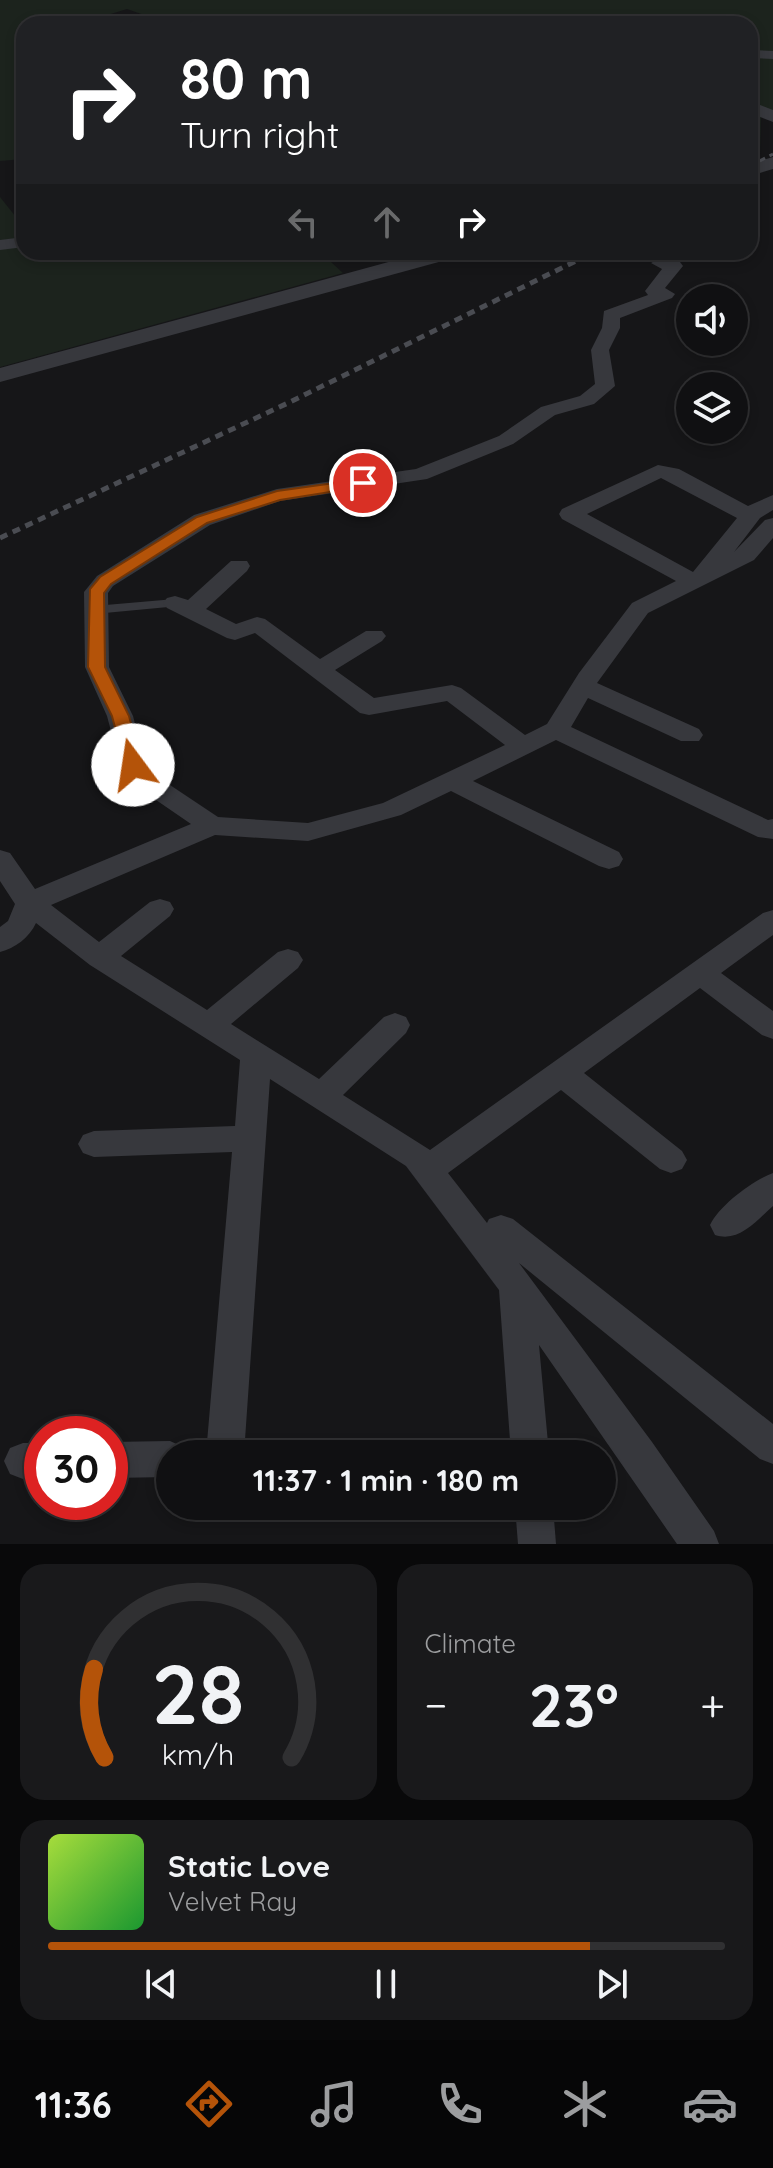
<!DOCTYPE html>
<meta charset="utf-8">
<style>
body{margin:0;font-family:Quicksand,sans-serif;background:#19191b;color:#f1f3f6;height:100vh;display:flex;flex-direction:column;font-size:30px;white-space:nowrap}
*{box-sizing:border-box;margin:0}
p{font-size:26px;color:#9c9d9f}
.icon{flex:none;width:44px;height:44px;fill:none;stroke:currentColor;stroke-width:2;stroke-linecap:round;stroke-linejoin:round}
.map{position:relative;height:1544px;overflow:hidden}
.panel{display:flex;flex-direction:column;gap:20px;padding:20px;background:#09090a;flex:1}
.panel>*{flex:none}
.top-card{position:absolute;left:16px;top:16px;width:742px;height:244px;border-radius:24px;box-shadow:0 4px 12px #0003,0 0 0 2px #303032;background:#202124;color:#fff;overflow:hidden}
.buttons{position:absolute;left:676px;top:284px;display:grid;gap:16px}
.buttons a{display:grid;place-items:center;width:72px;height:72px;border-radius:50%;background:#101012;box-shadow:0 4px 12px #0003,0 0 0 2px #303032;font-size:40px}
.speed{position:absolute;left:24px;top:1416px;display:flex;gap:16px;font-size:40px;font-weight:700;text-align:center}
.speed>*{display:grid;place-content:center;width:104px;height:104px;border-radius:50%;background:#101012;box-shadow:0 4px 12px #0003,0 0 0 2px #303032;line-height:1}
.speed .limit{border:12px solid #d22;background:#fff;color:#111}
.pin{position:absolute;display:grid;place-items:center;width:68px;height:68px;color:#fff;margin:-34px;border:4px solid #fff;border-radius:50%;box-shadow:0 2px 8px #0007}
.me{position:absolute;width:88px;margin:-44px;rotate:346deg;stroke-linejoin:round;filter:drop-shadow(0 0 6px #0008)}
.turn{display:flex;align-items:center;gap:28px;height:168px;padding:0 32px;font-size:36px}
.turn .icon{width:104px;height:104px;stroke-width:2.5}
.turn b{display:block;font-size:56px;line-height:68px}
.lanes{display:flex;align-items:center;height:76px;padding:0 32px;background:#0003;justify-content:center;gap:40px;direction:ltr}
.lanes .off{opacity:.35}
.big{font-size:60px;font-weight:700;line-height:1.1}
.panel .card{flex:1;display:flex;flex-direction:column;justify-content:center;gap:12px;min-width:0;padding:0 28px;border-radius:24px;background:#19191b}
.panel .dial{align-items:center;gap:0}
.dial svg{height:208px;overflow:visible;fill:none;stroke:#303032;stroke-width:7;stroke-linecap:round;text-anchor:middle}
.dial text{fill:#f1f3f6;stroke:none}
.song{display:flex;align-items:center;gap:24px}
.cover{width:96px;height:96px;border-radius:12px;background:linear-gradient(135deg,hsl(80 70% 55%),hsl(130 70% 35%))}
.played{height:8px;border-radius:4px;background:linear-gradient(90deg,#b45309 80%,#303032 80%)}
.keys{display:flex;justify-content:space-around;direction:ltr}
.heat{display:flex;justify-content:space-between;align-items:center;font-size:44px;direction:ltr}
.panel .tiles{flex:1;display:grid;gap:20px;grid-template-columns:1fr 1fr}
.card:last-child{grid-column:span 2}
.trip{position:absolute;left:156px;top:1440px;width:460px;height:80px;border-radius:40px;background:#101012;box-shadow:0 4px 12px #0003,0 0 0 2px #303032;font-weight:700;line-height:80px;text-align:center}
.dock{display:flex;height:128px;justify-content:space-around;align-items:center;background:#060607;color:#9c9d9f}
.dock .icon{width:56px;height:56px}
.dock .selected{color:#b45309}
.dock b{font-size:36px;color:#f1f3f6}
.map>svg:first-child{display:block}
.green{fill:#1c231d}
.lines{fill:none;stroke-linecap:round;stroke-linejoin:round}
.service{fill:#37383d;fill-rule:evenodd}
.minor{fill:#37383d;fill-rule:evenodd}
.tertiary{fill:#37383d;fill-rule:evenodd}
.rail-far1{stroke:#4a4c52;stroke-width:3;stroke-dasharray:6 5;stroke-linecap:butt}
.rail{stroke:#4a4c52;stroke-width:5;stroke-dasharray:8 6;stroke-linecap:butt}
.route{fill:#b45309;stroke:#753606;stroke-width:2}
</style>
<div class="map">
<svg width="773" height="1544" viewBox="0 0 773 1544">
<rect width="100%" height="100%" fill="#161618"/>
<g class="green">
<polygon points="0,0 773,0 773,110 761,115 760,154 750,158 750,24 170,24 127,9 78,24 24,24 24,159 0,161"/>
<polygon points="0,197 24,227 24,252 320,252 343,273 0,367"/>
</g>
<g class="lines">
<polygon class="service" points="175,599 179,600 181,603 179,606 94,614 88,610 94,606"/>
<g class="minor">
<polygon points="750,50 773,51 773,59 750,58"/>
<polygon points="24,237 24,247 0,250 0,240"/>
<path d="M660,258L680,262L683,266L665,288L675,294L672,298L620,318V328L609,350L615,386L594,404L555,415L513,444L427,479L280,501L210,525L113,586L108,593L109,667L133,716L145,762L158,777L218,817L308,823L383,803L505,745L447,701L369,715L360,713L255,633L235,640L227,638L167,608L163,603L167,598L175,596L188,600L231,561H247L250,566L247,571L206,609L236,624L257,617L265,619L320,659L366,631H382L386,636L382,641L335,670L374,698L452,685L461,688L525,735L547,724L579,673L632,603L676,581L562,519L559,514L562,509L658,465L679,469L748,506L773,495V510L760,518L734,552L765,520L773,518V538L754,560L648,613L597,683L699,729L703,735L699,741H681L588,698L571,727L768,820L773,819V839L758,837L556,740L473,781L619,852L623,859L619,866L609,869L599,866L451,791L401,815L308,841L215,835L51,905L99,942L150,902L160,899L170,902L174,909L170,916L121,956L207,1010L278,952L288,949L298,952L303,960L298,968L231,1024L319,1079L384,1017L395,1013L406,1017L410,1025L406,1033L343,1095L430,1150L763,913L773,910V935L721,973L773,1011V1039L762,1035L700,988L584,1073L682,1151L687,1160L682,1169L671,1173L660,1169L561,1090L448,1173L487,1223L489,1219L501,1215L513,1219L773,1424V1464L760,1459L519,1263L652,1442L714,1531L719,1544H677L539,1345L549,1454H511L499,1290L406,1166L270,1079L244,1454H206L232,1152L94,1157L83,1153L78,1144L83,1135L94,1131L235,1126L240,1060L90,965L36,923C29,938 15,948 0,952V927L8,921L15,904L0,881V850L10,853L35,889L191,824L140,789L120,765L107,716L85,667L84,592L97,576L194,515L277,489L416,469L499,436L541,407L580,396L595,384L591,350L602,328L604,311L648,295L645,291L662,269L651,263ZM661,478L737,518L693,572L587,514Z"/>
<path d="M773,1173V1206C756,1221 739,1243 715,1235L710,1225C720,1205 752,1181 773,1173Z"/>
<polygon points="170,1441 183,1447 187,1454 170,1454 170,1477 110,1478 110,1442"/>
<polygon points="23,1443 42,1443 42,1479 23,1479 10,1474 4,1461 10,1448"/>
<polygon points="515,1506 553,1506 556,1544 518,1544"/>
</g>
<g class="tertiary">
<polygon points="750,101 773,110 773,122 750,113"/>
<polygon points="773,157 773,169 750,176 750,164"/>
<polygon points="425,252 460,252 457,257 0,382 0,368"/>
</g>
<polyline class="rail-far1" points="750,166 773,154"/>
<polyline class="rail" points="0,538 288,403 594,252"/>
</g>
<polygon class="route" points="363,479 368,480 368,486 280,500 207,523 111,584 104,593 105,667 129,716 142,765 133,771 126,769 112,716 88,667 90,589 100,577 197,517 277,491"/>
</svg>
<div class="buttons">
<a><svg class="icon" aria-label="sound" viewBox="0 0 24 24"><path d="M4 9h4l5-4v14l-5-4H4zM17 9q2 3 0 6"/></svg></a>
<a><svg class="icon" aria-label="layers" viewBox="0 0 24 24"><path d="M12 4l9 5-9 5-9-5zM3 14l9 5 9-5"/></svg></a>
</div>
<div class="speed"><div class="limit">30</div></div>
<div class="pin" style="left:363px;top:483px;background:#d93025"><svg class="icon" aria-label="arrive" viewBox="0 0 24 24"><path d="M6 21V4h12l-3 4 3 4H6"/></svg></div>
<svg class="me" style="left:133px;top:765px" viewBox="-20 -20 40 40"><circle r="19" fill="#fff"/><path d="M0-13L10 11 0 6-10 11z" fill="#b45309"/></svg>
<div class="trip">11:37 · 1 min · 180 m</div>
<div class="top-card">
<div class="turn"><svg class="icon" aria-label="right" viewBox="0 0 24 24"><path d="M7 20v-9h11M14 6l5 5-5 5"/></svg><div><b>80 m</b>Turn right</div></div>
<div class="lanes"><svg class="icon off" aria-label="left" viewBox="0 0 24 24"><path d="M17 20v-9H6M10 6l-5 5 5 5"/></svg><svg class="icon off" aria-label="ahead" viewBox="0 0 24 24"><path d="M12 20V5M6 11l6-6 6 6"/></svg><svg class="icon" aria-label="right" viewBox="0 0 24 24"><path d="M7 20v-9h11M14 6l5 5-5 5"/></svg></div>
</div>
</div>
<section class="panel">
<div class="tiles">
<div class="card dial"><svg viewBox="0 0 100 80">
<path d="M14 69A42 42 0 1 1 86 69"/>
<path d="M14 69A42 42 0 0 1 10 35" stroke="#b45309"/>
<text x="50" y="56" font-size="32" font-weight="700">28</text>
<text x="50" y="72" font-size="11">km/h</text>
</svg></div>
<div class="card"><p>Climate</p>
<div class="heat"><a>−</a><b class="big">23°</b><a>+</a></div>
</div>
<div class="card">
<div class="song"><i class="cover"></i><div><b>Static Love</b><p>Velvet Ray</p></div></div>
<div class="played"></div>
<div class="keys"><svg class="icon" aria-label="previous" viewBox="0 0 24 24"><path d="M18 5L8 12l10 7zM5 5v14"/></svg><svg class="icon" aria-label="pause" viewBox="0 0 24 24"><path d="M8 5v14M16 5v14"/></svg><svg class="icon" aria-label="next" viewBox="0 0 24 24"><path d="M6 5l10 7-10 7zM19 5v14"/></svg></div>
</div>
</div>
</section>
<nav class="dock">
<b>11:36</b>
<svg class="icon selected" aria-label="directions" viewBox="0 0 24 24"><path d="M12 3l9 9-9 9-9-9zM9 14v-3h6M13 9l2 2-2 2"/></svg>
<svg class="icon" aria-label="music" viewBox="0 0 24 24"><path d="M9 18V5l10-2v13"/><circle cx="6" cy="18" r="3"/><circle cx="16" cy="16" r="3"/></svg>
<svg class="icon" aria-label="phone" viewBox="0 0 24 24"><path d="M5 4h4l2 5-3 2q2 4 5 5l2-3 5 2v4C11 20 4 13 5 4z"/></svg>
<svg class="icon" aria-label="climate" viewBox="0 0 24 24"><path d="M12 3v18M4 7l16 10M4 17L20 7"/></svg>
<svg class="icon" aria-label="car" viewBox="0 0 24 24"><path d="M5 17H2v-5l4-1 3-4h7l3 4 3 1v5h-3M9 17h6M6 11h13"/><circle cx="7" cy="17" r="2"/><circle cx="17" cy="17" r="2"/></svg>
</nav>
